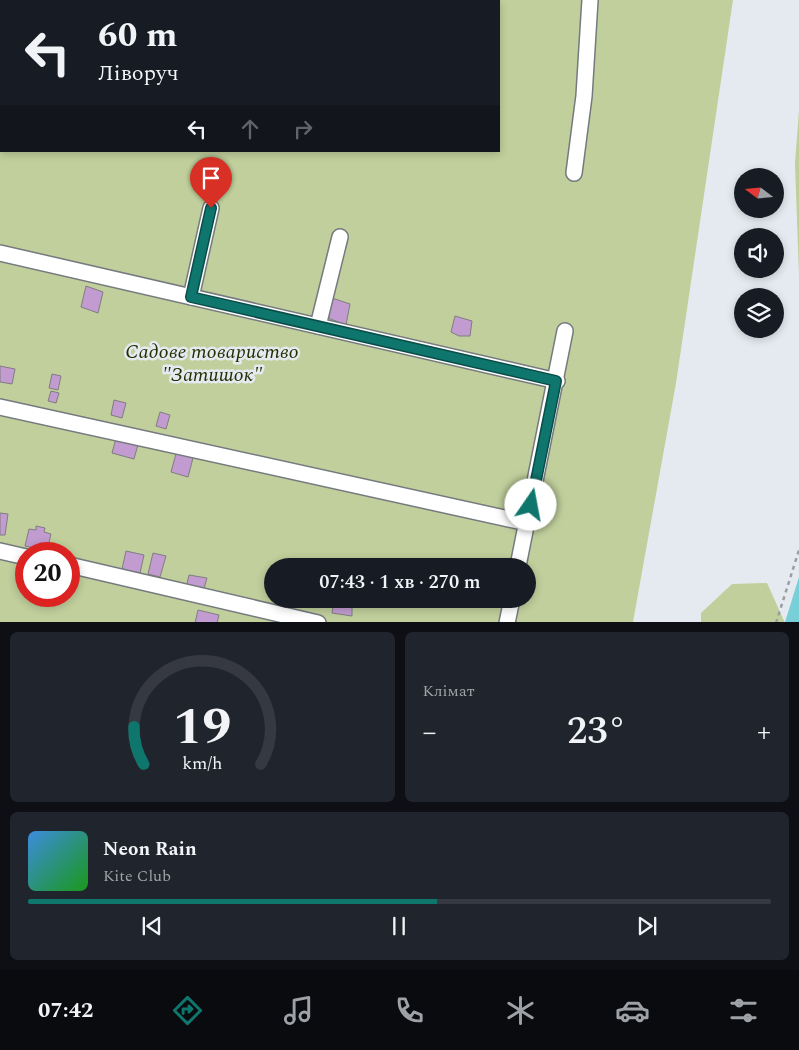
<!DOCTYPE html>
<html lang="uk">
<meta charset="utf-8">
<style>
body{margin:0;font-family:Spectral,serif;background:#20242c;color:#f1f3f6;height:100vh;display:flex;flex-direction:column;font-size:19px;white-space:nowrap}
*{box-sizing:border-box;margin:0}
p{font-size:16px;color:#9ea1a6}
.icon{flex:none;width:28px;height:28px;fill:none;stroke:currentColor;stroke-width:2;stroke-linecap:round;stroke-linejoin:round}
.map{position:relative;height:622px;overflow:hidden}
.drawer{display:flex;flex-direction:column;gap:10px;padding:10px;background:#0d0f14;flex:1}
.drawer>*{flex:none}
.top-card{position:absolute;left:0px;top:0px;width:500px;height:152px;box-shadow:0 2px 8px #0003;background:#171b24;color:#f1f3f6;overflow:hidden}
.needle{width:32px;rotate:286deg}
.buttons{position:absolute;left:734px;top:168px;display:grid;gap:10px}
.buttons a{display:grid;place-items:center;width:50px;height:50px;border-radius:50%;background:#171b24;box-shadow:0 2px 8px #0003;font-size:25px}
.speed{position:absolute;left:15px;top:542px;display:flex;gap:10px;font-size:25px;font-weight:700;text-align:center}
.speed>*{display:grid;place-content:center;width:65px;height:65px;border-radius:50%;background:#171b24;box-shadow:0 2px 8px #0003;line-height:1}
.speed .limit{border:8px solid #d22;background:#fff;color:#111}
.pin{position:absolute;display:grid;place-items:center;width:42px;height:42px;color:#fff;margin:-51px -21px;border-radius:50% 50% 50% 0;rotate:-45deg;box-shadow:0 0 5px #0007}
.pin .icon{rotate:45deg}
.me{position:absolute;width:55px;margin:-28px;rotate:12deg;stroke-linejoin:round;filter:drop-shadow(0 0 4px #0008)}
.turn{display:flex;align-items:center;gap:18px;height:105px;padding:0 15px;font-size:22px}
.turn .icon{width:65px;height:65px;stroke-width:2.5}
.turn b{display:block;font-size:35px;line-height:42px}
.lanes{display:flex;align-items:center;height:48px;padding:0 15px;background:#0003;justify-content:center;gap:25px;direction:ltr}
.lanes .off{opacity:.35}
.big{font-size:38px;font-weight:600;line-height:1.1}
.drawer .card{flex:1;display:flex;flex-direction:column;justify-content:center;gap:8px;min-width:0;padding:0 18px;border-radius:8px;background:#20242c}
.drawer .dial{align-items:center;gap:0}
.dial svg{height:130px;overflow:visible;fill:none;stroke:#363941;stroke-width:7;stroke-linecap:round;text-anchor:middle}
.dial text{fill:#f1f3f6;stroke:none}
.song{display:flex;align-items:center;gap:15px}
.cover{width:60px;height:60px;border-radius:8px;background:linear-gradient(135deg,hsl(210 70% 55%),hsl(120 70% 35%))}
.played{height:5px;border-radius:2px;background:linear-gradient(90deg,#0f766e 55%,#363941 55%)}
.keys{display:flex;justify-content:space-around;direction:ltr}
.heat{display:flex;justify-content:space-between;align-items:center;font-size:28px;direction:ltr}
.drawer .tiles{flex:1;display:grid;gap:10px;grid-template-columns:1fr 1fr}
.card:last-child{grid-column:span 2}
.trip{position:absolute;left:264px;top:558px;width:272px;height:50px;border-radius:25px;background:#171b24;box-shadow:0 2px 8px #0003;font-weight:600;line-height:50px;text-align:center}
.tabs{display:flex;height:80px;justify-content:space-around;align-items:center;background:#090b0e;color:#9ea1a6}
.tabs .icon{width:35px;height:35px}
.tabs .on{color:#0f766e}
.tabs b{font-size:22px;color:#f1f3f6}
.map>svg:first-child{display:block}
.green{fill:#c0cf9c;fill-rule:evenodd}
.water{fill:#79cfd8}
.building{fill:#c29cd0;stroke:#807c81}
.lines{fill:none;stroke-linecap:round;stroke-linejoin:round}
.minor-casing{stroke:#757a7f;stroke-width:18}
.path{stroke:#9a9ea2;stroke-width:2.5;stroke-dasharray:4 4;stroke-linecap:butt}
.minor{stroke:#fff;stroke-width:15}
.route-casing{stroke:#0a4d48;stroke-width:12}
.route{stroke:#0f766e;stroke-width:9}
.labels{text-anchor:middle;stroke-width:5;stroke-linejoin:round;paint-order:stroke}
.park-label{font-size:20px;font-style:italic;fill:#252e00;stroke:#e5eaf0}
</style>
<div class="map">
<svg width="799" height="623" viewBox="0 0 799 623">
<rect width="100%" height="100%" fill="#e5eaf0"/>
<g class="green">
<path d="M0,0H733L676,383L633,622H0ZM1,1H499V151H1ZM26,554H69V596H26ZM272,566H528V599H272Z"/>
<polygon points="799,110 799,275 795,164"/>
<polygon points="767,583 785,623 701,623 701,613 732,584"/>
</g>
<polygon class="water" points="799,577 799,622 785,622"/>
<g class="building">
<polygon points="86,286 103,292 98,313 81,307"/>
<polygon points="332,298 350,304 346,325 328,318"/>
<polygon points="455,316 472,321 470,336 459,336 451,332"/>
<polygon points="0,366 15,369 12,384 0,382"/>
<polygon points="52,374 61,376 58,390 49,388"/>
<polygon points="51,391 59,393 56,403 48,401"/>
<polygon points="114,400 126,403 122,418 111,415"/>
<polygon points="160,412 170,415 166,429 156,426"/>
<polygon points="117,435 139,441 134,459 112,453"/>
<polygon points="177,450 194,454 188,477 171,472"/>
<polygon points="0,513 8,514 5,535 0,535"/>
<polygon points="36,526 45,528 44,532 51,534 47,551 25,546 29,529 36,530"/>
<polygon points="126,551 144,555 140,573 122,569"/>
<polygon points="153,553 166,556 160,577 148,574"/>
<polygon points="189,575 207,578 203,592 186,588"/>
<polygon points="334,599 352,599 352,616 332,613"/>
<polygon points="198,610 219,615 217,623 195,623"/>
</g>
<g class="lines">
<defs>
<g id="minor">
<polyline points="426,1 426,0"/>
<polyline points="0,77 1,77"/>
<polyline points="574,173 584,96 590,0"/>
<polyline points="0,253 557,381"/>
<polyline points="191,297 211,208"/>
<polyline points="318,326 340,237"/>
<polyline points="0,407 527,523"/>
<polyline points="0,551 26,557"/>
<polyline points="69,565 318,623"/>
<polyline points="518,566 565,331"/>
<polyline points="507,623 512,599"/>
</g>
</defs>
<use href="#minor" class="minor-casing"/>
<polyline class="path" points="776,623 799,550"/>
<use href="#minor" class="minor"/>
</g>
<g class="lines">
<defs>
<polyline id="route" points="211,208 191,297 556,381 531,505"/>
</defs>
<use href="#route" class="route-casing"/>
<use href="#route" class="route"/>
</g>
<g class="labels">
<g class="park-label">
<text x="212" y="358">Садове товариство<tspan x="212" dy="23">"Затишок"</tspan></text>
</g>
</g>
</svg>
<div class="buttons">
<a><svg class="needle" viewBox="-14 -14 28 28"><path d="M0-13l5 13h-10z" fill="#e53935"/><path d="M0 13l5-13h-10z" fill="#9ea1a6"/></svg></a>
<a><svg class="icon" aria-label="sound" viewBox="0 0 24 24"><path d="M4 9h4l5-4v14l-5-4H4zM17 9q2 3 0 6"/></svg></a>
<a><svg class="icon" aria-label="layers" viewBox="0 0 24 24"><path d="M12 4l9 5-9 5-9-5zM3 14l9 5 9-5"/></svg></a>
</div>
<div class="speed"><div class="limit">20</div></div>
<div class="pin" style="left:211px;top:208px;background:#d93025"><svg class="icon" aria-label="arrive" viewBox="0 0 24 24"><path d="M6 21V4h12l-3 4 3 4H6"/></svg></div>
<svg class="me" style="left:531px;top:505px" viewBox="-20 -20 40 40"><circle r="19" fill="#fff"/><path d="M0-13L10 11 0 6-10 11z" fill="#0f766e"/></svg>
<div class="trip">07:43 · 1 хв · 270 m</div>
<div class="top-card">
<div class="turn"><svg class="icon" aria-label="left" viewBox="0 0 24 24"><path d="M17 20v-9H6M10 6l-5 5 5 5"/></svg><div><b>60 m</b>Ліворуч</div></div>
<div class="lanes"><svg class="icon" aria-label="left" viewBox="0 0 24 24"><path d="M17 20v-9H6M10 6l-5 5 5 5"/></svg><svg class="icon off" aria-label="ahead" viewBox="0 0 24 24"><path d="M12 20V5M6 11l6-6 6 6"/></svg><svg class="icon off" aria-label="right" viewBox="0 0 24 24"><path d="M7 20v-9h11M14 6l5 5-5 5"/></svg></div>
</div>
</div>
<section class="drawer">
<div class="tiles">
<div class="card dial"><svg viewBox="0 0 100 80">
<path d="M14 69A42 42 0 1 1 86 69"/>
<path d="M14 69A42 42 0 0 1 8 46" stroke="#0f766e"/>
<text x="50" y="56" font-size="32" font-weight="700">19</text>
<text x="50" y="72" font-size="11">km/h</text>
</svg></div>
<div class="card"><p>Клімат</p>
<div class="heat"><a>−</a><b class="big">23°</b><a>+</a></div>
</div>
<div class="card">
<div class="song"><i class="cover"></i><div><b>Neon Rain</b><p>Kite Club</p></div></div>
<div class="played"></div>
<div class="keys"><svg class="icon" aria-label="previous" viewBox="0 0 24 24"><path d="M18 5L8 12l10 7zM5 5v14"/></svg><svg class="icon" aria-label="pause" viewBox="0 0 24 24"><path d="M8 5v14M16 5v14"/></svg><svg class="icon" aria-label="next" viewBox="0 0 24 24"><path d="M6 5l10 7-10 7zM19 5v14"/></svg></div>
</div>
</div>
</section>
<nav class="tabs">
<b>07:42</b>
<svg class="icon on" aria-label="directions" viewBox="0 0 24 24"><path d="M12 3l9 9-9 9-9-9zM9 14v-3h6M13 9l2 2-2 2"/></svg>
<svg class="icon" aria-label="music" viewBox="0 0 24 24"><path d="M9 18V5l10-2v13"/><circle cx="6" cy="18" r="3"/><circle cx="16" cy="16" r="3"/></svg>
<svg class="icon" aria-label="phone" viewBox="0 0 24 24"><path d="M5 4h4l2 5-3 2q2 4 5 5l2-3 5 2v4C11 20 4 13 5 4z"/></svg>
<svg class="icon" aria-label="climate" viewBox="0 0 24 24"><path d="M12 3v18M4 7l16 10M4 17L20 7"/></svg>
<svg class="icon" aria-label="car" viewBox="0 0 24 24"><path d="M5 17H2v-5l4-1 3-4h7l3 4 3 1v5h-3M9 17h6M6 11h13"/><circle cx="7" cy="17" r="2"/><circle cx="17" cy="17" r="2"/></svg>
<svg class="icon" aria-label="filters" viewBox="0 0 24 24"><path d="M4 7h16M4 17h16"/><circle cx="9" cy="7" r="2"/><circle cx="15" cy="17" r="2"/></svg>
</nav>
